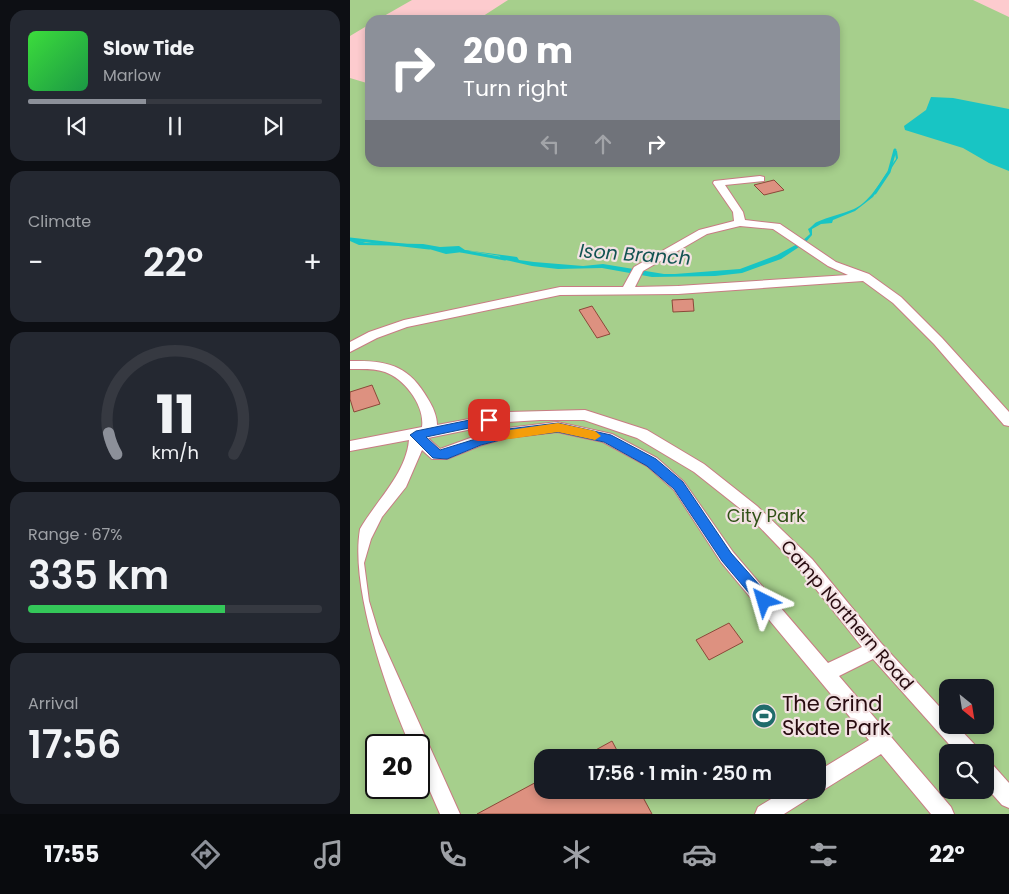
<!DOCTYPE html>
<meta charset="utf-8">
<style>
body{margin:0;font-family:Poppins,sans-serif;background:#242831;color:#f1f3f6;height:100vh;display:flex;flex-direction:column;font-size:19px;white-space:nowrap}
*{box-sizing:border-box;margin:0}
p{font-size:16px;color:#9ea1a6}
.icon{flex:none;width:28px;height:28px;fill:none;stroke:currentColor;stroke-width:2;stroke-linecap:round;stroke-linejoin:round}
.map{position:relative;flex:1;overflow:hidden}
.details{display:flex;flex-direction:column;gap:10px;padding:10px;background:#0d0f14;width:350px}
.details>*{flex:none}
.guide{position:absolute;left:15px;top:15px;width:475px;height:152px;border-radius:15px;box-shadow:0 2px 8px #0003;background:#8c9099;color:#fff;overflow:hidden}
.needle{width:32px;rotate:150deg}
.fabs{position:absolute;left:589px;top:679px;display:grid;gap:10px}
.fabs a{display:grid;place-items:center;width:55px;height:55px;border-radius:10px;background:#171b24;box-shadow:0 2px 8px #0003;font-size:25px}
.speed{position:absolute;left:15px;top:734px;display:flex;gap:10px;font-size:25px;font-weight:700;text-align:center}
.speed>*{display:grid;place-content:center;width:65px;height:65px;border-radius:50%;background:#171b24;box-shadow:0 2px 8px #0003;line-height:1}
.speed .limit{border:2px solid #111;border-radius:8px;background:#fff;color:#111}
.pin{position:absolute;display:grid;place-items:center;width:42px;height:42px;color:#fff;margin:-21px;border-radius:10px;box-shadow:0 2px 8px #0006}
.me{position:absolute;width:55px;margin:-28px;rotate:320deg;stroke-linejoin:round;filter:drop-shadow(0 0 4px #0008)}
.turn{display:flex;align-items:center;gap:18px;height:105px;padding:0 15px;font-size:22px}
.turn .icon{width:65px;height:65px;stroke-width:2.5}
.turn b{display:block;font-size:35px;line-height:42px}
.lanes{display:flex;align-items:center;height:48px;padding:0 15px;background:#0003;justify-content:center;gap:25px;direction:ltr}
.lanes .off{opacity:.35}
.big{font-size:38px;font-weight:600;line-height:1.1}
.details .tile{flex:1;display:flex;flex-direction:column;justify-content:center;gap:8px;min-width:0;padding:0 18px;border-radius:15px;background:#242831}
.details .dial{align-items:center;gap:0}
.dial svg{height:130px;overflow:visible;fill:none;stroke:#363941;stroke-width:7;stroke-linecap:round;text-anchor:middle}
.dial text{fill:#f1f3f6;stroke:none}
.song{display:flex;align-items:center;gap:15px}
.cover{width:60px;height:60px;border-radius:8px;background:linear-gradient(135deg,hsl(120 70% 55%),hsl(140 70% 35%))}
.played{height:5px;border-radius:2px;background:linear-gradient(90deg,#8c9099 40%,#363941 40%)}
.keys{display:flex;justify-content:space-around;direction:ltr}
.heat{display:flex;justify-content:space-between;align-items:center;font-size:28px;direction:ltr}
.charge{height:8px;border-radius:4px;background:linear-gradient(90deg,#34c759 67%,#363941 0)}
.trip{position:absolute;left:184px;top:749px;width:292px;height:50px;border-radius:15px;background:#171b24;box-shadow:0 2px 8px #0003;font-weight:600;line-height:50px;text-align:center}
.tab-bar{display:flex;height:80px;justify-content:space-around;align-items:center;background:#090b0e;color:#9ea1a6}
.tab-bar .icon{width:35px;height:35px}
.tab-bar .active{color:#8c9099}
.tab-bar b{font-size:22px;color:#f1f3f6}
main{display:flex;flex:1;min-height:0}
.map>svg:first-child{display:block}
.green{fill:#a6cf8c;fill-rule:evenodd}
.water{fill:#18c5c4}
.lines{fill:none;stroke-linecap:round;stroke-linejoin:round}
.stream{stroke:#18c5c4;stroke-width:3}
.building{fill:#dd9180;stroke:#8b4839}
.minor-casing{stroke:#c87c83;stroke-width:2}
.minor{fill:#fff;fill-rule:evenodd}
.route{fill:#1a73e8;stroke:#114b97}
.slow{fill:#f59e0b}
.labels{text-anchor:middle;stroke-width:4.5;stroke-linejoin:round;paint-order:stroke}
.park-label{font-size:18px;fill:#305016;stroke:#f3e2e3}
.street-label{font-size:18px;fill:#280c10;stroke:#f3e2e3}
.water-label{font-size:19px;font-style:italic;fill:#125352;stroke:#f3e2e3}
.near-poi-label{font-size:21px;fill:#280c10;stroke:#f3e2e3;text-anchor:start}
</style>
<main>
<section class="details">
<div class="tile">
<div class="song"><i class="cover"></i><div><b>Slow Tide</b><p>Marlow</p></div></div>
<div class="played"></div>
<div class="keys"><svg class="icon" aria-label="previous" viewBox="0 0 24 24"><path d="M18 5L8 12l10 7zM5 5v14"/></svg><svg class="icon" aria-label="pause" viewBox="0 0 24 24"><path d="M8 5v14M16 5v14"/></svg><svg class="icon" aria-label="next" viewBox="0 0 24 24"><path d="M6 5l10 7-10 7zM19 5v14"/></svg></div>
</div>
<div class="tile"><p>Climate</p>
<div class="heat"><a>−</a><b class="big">22°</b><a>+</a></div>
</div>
<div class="tile dial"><svg viewBox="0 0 100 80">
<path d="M14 69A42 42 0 1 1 86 69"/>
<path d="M14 69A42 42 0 0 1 9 56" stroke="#8c9099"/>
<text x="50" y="56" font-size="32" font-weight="700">11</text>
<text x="50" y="72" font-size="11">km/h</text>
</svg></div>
<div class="tile"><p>Range · 67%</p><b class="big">335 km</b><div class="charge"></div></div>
<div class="tile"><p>Arrival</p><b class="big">17:56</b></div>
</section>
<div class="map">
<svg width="659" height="814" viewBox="0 0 659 814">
<rect width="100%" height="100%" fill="#fdcbce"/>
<g class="green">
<polygon points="0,0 62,0 27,20 20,20 20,24 0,36"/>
<path d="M158,0H623L659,17V814H0V78L20,84V162H485V20H127ZM598,688H635V725H598ZM26,745H69V788H26ZM598,752H635V790H598ZM192,758H468V790H192Z"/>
</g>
<g class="water">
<polygon points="581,97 603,98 659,109 659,171 639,163 613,148 555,130 554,126 576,110"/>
<path d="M544,150L547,151L548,158L523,197L505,211L483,220L482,223L471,224L462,229V235L455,243L431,259L392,273L365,276L302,277L252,268L208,269L182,266L151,259L150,256L121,251L96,254L69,246L9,245L0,241V238L16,243L73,244L90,247L109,246L115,250L167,257L169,260L184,262L233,266L253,264L314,274H325L390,269L427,255L451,242L460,234L458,229C462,227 464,223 467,222C478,217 492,214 504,209C522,201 534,175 546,159L545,154H543Z"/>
</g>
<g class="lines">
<g class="stream">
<polyline points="525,193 539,172 545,150"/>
<polyline points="0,239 79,248"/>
<polyline points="111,251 155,259"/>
</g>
</g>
<g class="building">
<polygon points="424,180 434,190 414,195 404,185"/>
<polygon points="343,299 344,311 323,312 322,300"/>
<polygon points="242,306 260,334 247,338 229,310"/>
<polygon points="22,385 30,404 4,412 0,399 0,392"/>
<polygon points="379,623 393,642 359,660 346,640"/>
<polygon points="262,741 271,758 231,758"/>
<polygon points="192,779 192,790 289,790 302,814 127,814"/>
</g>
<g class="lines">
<defs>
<g id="minor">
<path d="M410,176L414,177V181L375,185L393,212L395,220L430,224L486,262L519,274L551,297L592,338L659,412V426L654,425L584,344L543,303L513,281L328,294L210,295L57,327L27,338L0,352V342L19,332L54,320L210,287H273L284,267L349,230L384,221L383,212L363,183L364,181ZM390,226L423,229L478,266L498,275L328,286L285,287L293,271L357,234Z"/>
<path d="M0,361C37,360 59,365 78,399C83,407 87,416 87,425L157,412L235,410L297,430L354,464L407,506L462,559L531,643L598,716V725H606L625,745L627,752H606L523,659L489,676L601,807L604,814H581L531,754L475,789L468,792L464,790L461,797L434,814H405L408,807L436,790H468V771L519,740L371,562L324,490L297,466L253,442L207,432L158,438L132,445L97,459H82L72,450L56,487L32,517L21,539L14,563L19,601L29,634L110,814H90L69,766V745H60C36,690 0,587 10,529C26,501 56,474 59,440L0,451V441L72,427C75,406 55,379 35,372C24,368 11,369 0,369ZM190,420H234L287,438L344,472L397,514L450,569L512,647L478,663L383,552L334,482L307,458L262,434L207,422L158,428L123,437L90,449L78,438L157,422Z"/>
<polygon points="635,761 642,764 659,783 659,808 652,805 635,786"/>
</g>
</defs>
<use href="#minor" class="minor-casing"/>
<use href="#minor" class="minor"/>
</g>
<polygon class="route" points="139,416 145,420 143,423 76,437 90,450 158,429 208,423 261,435 306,459 333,482 381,553 419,596 421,601 419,605 414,607 409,605 372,561 324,489 297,466 254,442 208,432 158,438 131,445 97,459 83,458 60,435 66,431"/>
<polygon class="slow" points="208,423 245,431 251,436 245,440 208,432 145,441 139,437 145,432"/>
<defs>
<symbol id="stadium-disc" viewBox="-11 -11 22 22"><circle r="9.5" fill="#206c6b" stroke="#f3e2e3"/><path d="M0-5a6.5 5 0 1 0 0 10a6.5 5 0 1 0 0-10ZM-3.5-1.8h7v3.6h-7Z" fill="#fff"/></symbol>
</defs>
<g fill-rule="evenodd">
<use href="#stadium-disc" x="400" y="702" width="28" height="28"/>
</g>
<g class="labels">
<g class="park-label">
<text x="416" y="522">City Park</text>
</g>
<g class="street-label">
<text transform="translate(497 615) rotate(49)" y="6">Camp Northern Road</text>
</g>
<g class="water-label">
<text transform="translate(285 254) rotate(4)" y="7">Ison Branch</text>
</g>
<g class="near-poi-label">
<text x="432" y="711">The Grind<tspan x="432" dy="24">Skate Park</tspan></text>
</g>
</g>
</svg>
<div class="fabs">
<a><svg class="needle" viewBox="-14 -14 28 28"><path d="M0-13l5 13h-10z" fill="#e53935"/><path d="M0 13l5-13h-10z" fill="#9ea1a6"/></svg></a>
<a><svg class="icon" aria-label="search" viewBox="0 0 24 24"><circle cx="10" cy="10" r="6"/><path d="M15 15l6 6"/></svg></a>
</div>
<div class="speed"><div class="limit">20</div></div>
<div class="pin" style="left:139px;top:420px;background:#d93025"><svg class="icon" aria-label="arrive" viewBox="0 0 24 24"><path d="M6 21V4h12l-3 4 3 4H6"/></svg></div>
<svg class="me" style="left:414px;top:601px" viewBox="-20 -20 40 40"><path d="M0-17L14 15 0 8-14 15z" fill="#1a73e8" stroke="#fff" stroke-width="4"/></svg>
<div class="trip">17:56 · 1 min · 250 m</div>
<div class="guide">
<div class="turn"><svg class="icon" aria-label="right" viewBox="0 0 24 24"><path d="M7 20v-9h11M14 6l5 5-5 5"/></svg><div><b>200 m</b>Turn right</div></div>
<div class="lanes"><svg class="icon off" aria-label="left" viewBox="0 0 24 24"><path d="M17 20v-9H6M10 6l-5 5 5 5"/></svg><svg class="icon off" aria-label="ahead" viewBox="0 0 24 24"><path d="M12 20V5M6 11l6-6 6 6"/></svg><svg class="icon" aria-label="right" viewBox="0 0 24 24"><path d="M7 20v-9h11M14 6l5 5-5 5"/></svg></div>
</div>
</div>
</main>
<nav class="tab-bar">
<b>17:55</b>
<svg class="icon active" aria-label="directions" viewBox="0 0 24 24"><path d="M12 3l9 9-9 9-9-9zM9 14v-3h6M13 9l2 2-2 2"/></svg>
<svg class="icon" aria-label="music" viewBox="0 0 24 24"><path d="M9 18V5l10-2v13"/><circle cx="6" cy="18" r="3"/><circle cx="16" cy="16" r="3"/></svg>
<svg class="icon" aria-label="phone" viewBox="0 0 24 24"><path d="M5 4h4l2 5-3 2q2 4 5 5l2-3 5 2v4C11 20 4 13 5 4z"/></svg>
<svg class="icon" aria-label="climate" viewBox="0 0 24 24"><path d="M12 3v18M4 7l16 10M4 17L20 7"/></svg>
<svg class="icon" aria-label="car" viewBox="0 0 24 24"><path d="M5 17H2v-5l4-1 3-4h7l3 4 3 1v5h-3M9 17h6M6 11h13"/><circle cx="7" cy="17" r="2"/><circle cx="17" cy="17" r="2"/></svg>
<svg class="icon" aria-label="filters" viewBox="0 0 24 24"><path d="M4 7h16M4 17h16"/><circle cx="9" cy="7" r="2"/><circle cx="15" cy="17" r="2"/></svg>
<b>22°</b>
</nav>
